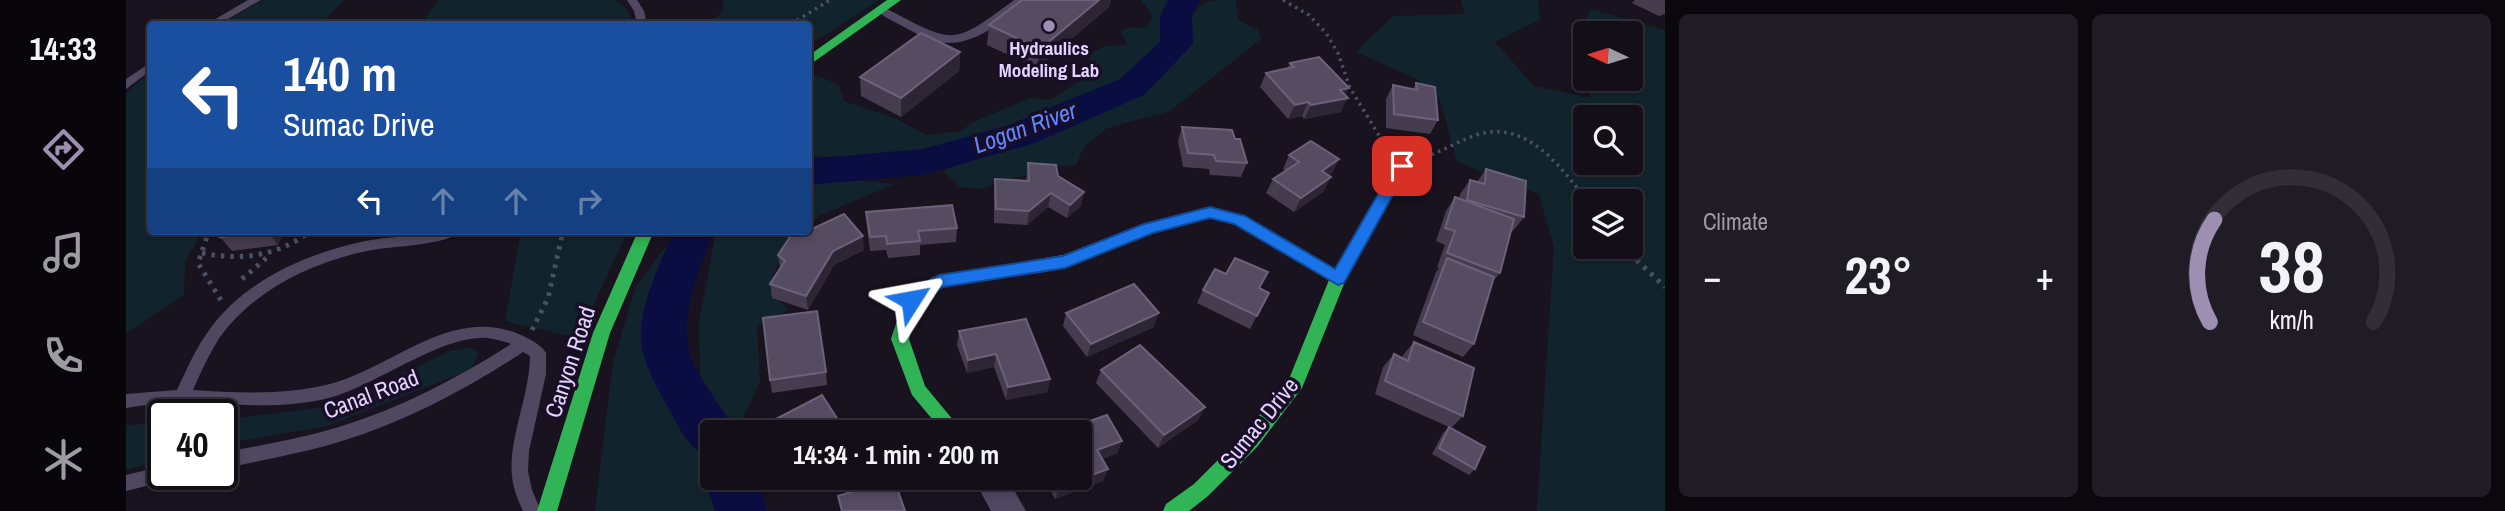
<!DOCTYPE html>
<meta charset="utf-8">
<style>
body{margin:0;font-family:"Archivo Narrow",sans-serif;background:#201c25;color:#f1f3f6;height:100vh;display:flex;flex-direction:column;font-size:26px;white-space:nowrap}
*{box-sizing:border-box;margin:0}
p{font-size:23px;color:#9d9ca2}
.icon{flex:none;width:38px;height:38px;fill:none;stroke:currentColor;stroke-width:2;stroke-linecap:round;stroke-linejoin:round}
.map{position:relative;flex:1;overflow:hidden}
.details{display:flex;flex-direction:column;gap:14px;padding:14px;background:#0a080d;width:840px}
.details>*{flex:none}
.banner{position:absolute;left:21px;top:21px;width:665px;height:214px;border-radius:7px;box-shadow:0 4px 10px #0003,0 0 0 2px #322e37;background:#1a4fa0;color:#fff;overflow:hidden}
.needle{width:46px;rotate:274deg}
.buttons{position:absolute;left:1447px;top:21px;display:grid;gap:14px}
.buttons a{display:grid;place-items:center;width:70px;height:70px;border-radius:7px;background:#130e18;box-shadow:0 4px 10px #0003,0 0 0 2px #322e37;font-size:35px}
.speed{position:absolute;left:21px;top:399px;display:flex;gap:14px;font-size:35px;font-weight:700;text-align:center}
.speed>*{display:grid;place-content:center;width:91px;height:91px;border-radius:50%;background:#130e18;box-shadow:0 4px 10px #0003,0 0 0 2px #322e37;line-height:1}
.speed .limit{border:4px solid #111;border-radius:10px;background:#fff;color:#111}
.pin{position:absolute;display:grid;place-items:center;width:60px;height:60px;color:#fff;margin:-30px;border-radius:14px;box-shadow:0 4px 10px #0006}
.me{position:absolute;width:77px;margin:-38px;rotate:56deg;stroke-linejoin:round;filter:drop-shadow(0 0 5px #0008)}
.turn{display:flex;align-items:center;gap:24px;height:147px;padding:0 21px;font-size:32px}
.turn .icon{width:91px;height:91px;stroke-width:2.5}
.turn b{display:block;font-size:49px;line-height:60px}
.lanes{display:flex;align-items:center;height:66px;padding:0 21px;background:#0003;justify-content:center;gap:35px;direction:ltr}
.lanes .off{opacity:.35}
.big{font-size:52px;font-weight:700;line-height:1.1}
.details .tile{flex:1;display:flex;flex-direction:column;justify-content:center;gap:10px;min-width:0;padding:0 24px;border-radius:10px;background:#201c25}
.details .dial{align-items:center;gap:0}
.dial svg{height:182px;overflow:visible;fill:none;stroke:#322e37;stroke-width:7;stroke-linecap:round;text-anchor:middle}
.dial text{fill:#f1f3f6;stroke:none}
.heat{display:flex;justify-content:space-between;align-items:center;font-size:38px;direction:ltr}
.details .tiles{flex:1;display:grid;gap:14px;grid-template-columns:repeat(2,1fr)}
.trip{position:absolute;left:574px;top:420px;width:392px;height:70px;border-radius:7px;background:#130e18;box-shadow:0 4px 10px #0003,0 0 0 2px #322e37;font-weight:700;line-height:70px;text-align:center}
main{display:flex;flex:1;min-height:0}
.menu{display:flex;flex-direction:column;width:126px;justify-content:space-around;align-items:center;background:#08060a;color:#9d9ca2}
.menu .icon{width:49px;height:49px}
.menu .active{color:#9d8fb1}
.menu b{font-size:32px;color:#f1f3f6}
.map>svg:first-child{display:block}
.green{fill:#11242d;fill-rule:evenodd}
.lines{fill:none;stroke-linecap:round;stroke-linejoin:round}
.river{fill:#0a0d41;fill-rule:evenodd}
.path-far1{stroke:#4b5064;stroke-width:3.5;stroke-dasharray:2.5 4.5;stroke-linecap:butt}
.path{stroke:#4b5064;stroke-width:5;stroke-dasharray:3.5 6;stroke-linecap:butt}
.lane{fill:#504861;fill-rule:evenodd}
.street{fill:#504861;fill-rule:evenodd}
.fast{fill:#30b455;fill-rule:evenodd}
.wall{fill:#453c4f}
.shaded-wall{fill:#2c2534}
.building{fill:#564c62;stroke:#6c617b;stroke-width:2}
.route{fill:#1a73e8;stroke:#114b97;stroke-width:2}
.poi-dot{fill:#9d8fb1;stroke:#180e25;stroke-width:2.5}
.labels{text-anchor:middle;stroke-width:7;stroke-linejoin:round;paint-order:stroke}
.far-poi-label{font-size:19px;font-weight:bold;fill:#e4d2ff;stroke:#180e25}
.street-label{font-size:23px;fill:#e4d2ff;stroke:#180e25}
.water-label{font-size:24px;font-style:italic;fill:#6086ff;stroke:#180e25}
</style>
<main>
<nav class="menu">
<b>14:33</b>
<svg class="icon active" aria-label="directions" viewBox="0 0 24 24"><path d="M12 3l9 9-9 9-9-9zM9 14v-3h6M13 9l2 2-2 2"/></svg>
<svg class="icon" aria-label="music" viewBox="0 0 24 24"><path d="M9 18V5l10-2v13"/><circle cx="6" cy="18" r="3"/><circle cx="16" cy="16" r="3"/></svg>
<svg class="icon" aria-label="phone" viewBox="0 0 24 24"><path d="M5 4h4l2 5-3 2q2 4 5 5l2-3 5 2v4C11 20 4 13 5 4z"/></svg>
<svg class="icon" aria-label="climate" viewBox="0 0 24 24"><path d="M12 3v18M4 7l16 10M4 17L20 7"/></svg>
</nav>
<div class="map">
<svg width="1539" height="511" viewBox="0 0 1539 511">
<rect width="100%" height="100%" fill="#191320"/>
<g class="green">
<polygon points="138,0 217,0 196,24 205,24 93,24"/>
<path d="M313,0H489C498,4 506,14 506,24H295Z"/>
<polygon points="598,0 753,0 683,45 682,24 577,24 595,14"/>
<path d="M1015,0H1053L1041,25L1045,32L1060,31C1073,0 1076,0 1110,0L1112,20L1132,30L1135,39L1044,111L981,128L958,147L950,165L924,167L854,189L834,187L818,171L859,150L811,155L683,157L682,76L688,74L713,85L718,101L773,120L800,135L835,131L845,123L904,98L925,100L959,77L966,52L980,46L1002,45L994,31L1003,27L1020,28L1027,16Z"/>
<path d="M1335,0H1412L1414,19L1369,42L1408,86L1465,98L1447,49L1464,9L1539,30V511H1411L1428,247L1413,194L1331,162L1314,100L1291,79L1230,52L1267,16L1339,14ZM1460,33H1505V79H1460ZM1460,117H1505V163H1460ZM1460,201H1505V247H1460Z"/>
<polygon points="24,72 24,231 77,231 59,261 58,295 0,333 0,93"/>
<polygon points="718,179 769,184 694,215 683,225 683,186"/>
<polygon points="395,231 502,231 452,338 379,321"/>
<polygon points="590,231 675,231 659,245 643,289 662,310 631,326 634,382 610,432 586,432 586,443 577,444 598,511 469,511 487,362 510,286 538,249 550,247 553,256 540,289 525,366 563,380 574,375 573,322"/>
<polygon points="344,347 353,354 344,370 201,426 96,444 96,420 207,406 324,351"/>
<polygon points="19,424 37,432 37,459 0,470 0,425"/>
</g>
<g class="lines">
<g class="river">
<polygon points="1042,0 1074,0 1066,16 1067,44 1018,95 909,143 797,175 682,185 682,159 797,149 883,125 994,79 1034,42 1034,16"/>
<path d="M548,231H588C574,269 549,322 567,362C578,387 598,408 609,432H586V458C562,449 557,434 545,413C534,393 521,371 516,349C509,314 534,263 548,231Z"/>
<polygon points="586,462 586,478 631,478 641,511 589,511 579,478"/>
</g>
<g class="path-far1">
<polyline points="1157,0 1183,15 1200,33 1212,53 1224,88 1262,150"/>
<polyline points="665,24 704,0"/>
<path d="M1299,157C1318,151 1335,139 1354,134C1402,121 1435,167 1461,201"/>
</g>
<g class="path">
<polyline points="87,231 81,237 72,263 96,302"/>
<polyline points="1497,247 1539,287"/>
<path d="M76,253C117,261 151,256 185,231"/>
<polyline points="116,279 144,255"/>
<polyline points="406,330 422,298 437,231"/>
</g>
<g class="lane">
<polygon points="122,0 135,0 93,24 81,24"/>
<polygon points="501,0 511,0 518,11 521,24 511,24 508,11"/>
<path d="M888,0H900C880,21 845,48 814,42C801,40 789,33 778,27C769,22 758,17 750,10L755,7L759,8C828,43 824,48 888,0Z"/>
<polygon points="24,63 24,71 0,89 0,79"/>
<path d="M313,231H333L331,235C302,247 271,245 241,251C186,262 127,291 94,337C83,354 75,372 67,390C111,393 156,395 200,385C265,370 324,304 395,335C403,339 415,344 420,353V374L403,451L402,471L406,490L415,511H397C394,504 391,498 389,491C376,450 404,400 404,356L397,352C341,389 280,421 216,441C177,453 136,460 96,469V453C136,445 177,438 216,426C276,407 332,378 385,344L383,343C376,341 369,339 362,338C314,335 252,385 203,398C136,415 67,395 0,408V394L51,390C61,369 70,347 84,329C119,280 182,253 239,241C263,236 289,238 313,231Z"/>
<polygon points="37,466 37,474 46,474 44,480 0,491 0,475"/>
</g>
<polygon class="street" points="847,478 881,478 900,511 865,511"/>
<g class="fast">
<polygon points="761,0 775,0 682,66 682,56"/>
<polygon points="1276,161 1283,166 1220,279 1176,388 1131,447 1082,496 1063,511 1037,511 1040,504 1068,484 1117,435 1163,379 1203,280 1108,224 1085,217 1028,233 939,267 817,287 792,305 783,339 799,386 837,432 817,432 786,395 765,339 779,296 807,277 937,255 1019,224 1085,207 1118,216 1209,269 1271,163"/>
<polygon points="512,231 528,231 484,333 431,511 411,511 467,333"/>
</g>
</g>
<g class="wall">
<polygon points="896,0 985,0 983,7 911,68 861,45 863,25"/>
<polygon points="1509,0 1539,0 1539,14 1533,16 1506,3"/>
<polygon points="834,52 833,71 775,117 735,96 734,77"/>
<polygon points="1164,63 1219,95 1215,112 1178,119 1176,116 1162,119 1134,87 1140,73 1161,69"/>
<polygon points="1290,83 1312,120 1304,134 1260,128 1260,99 1267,85 1287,89"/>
<polygon points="1056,127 1109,139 1121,163 1115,177 1084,175 1083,169 1057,167 1052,141"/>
<polygon points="1163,155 1213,159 1206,173 1203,175 1198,191 1168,212 1140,193 1147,179 1159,171 1157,169"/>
<polygon points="902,163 932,176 958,192 955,206 941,218 922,207 901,225 868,223 868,193 869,179 900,180"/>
<polygon points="1360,169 1398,217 1387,231 1385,230 1374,273 1367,281 1348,344 1337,357 1287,335 1310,272 1313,268 1311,267 1319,245 1310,241 1320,211 1329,197 1333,199 1334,194 1344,180 1351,182"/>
<polygon points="740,212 831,228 830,242 794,245 794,255 762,258 760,250 744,251 741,226"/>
<polygon points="96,231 158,231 152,245 106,251 94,237"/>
<polygon points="738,250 708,265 682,310 646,298 644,284 654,268 652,255"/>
<polygon points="1133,289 1143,293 1124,329 1071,303 1077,290"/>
<polygon points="940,313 1028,327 961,357 937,326"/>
<polygon points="833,331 924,379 921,392 880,400 868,367 841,373 831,345"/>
<polygon points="1288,342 1337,416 1325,428 1349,469 1343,475 1306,454 1317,433 1323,427 1249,394 1257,367 1268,354 1276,358 1277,355"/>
<polygon points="975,370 1079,407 1072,420 1032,448 970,383"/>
<polygon points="700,372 701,385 646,393 644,380"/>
<polygon points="650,419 720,432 727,432 653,432"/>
<polygon points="996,441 991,453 976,459 982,469 977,481 929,499 918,478 954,478"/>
<polygon points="705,478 736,478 713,491"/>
</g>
<g class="shaded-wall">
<polygon points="973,0 985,0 983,7 911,68 914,49"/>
<polygon points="834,52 833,71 775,117 775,98"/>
<polygon points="1223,88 1218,99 1222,98 1215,112 1178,119 1185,105 1214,90"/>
<polygon points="1182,102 1176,116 1162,119 1169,105"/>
<polygon points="1213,159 1206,173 1189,185 1196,171"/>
<polygon points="1205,177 1198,191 1168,212 1175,198"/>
<polygon points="958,192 955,206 941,218 944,205"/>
<polygon points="925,193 922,207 901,225 903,211"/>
<polygon points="141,231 158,231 152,245"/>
<polygon points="737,236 738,250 708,265 682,310 680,296 707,251"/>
<polygon points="1033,313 1028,327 961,357 965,344"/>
<polygon points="870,354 868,367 841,373 842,360"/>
<polygon points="924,379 921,392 880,400 882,387"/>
<polygon points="1079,407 1072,420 1032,448 1038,435"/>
<polygon points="996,441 991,453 966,462 971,450"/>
<polygon points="982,469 977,481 929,499 933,487"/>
<polygon points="683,478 697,478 684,485"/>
<polygon points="714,478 736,478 713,491 711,479"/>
</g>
<g class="building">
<polygon points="896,0 973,0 914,49 863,25"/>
<polygon points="795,33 834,52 775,98 734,77"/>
<polygon points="1193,57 1223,88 1214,90 1222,98 1185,105 1182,102 1169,105 1140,73 1168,67 1164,63"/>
<polygon points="1290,83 1309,87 1312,120 1268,114 1267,85 1291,90"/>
<polygon points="1056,127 1106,130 1109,139 1114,139 1121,163 1090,161 1088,155 1062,153"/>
<polygon points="1185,141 1213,159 1196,171 1205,177 1175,198 1147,179 1173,162 1163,155"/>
<polygon points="902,163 930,165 932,176 958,192 944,205 925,193 903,211 870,209 869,179 903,181"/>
<polygon points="1360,169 1400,181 1398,217 1341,200 1344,180 1359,184"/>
<polygon points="1329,197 1388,219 1374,273 1321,253 1329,231 1319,228"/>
<polygon points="826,205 831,228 792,231 794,241 761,244 760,236 744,237 740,212"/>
<polygon points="718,214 737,236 707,251 680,296 644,284 659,261 652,255 668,231 682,231 682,229 686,229"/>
<polygon points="96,231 141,231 94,237"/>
<polygon points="1109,258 1142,272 1133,288 1143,293 1131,316 1077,290 1089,269 1100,274"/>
<polygon points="1321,258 1368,277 1348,344 1297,322"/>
<polygon points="1008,284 1033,313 965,344 940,313"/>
<polygon points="691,311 700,372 644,380 637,318"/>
<polygon points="900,319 924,379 882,387 870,354 842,360 833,331"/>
<polygon points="1288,342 1348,368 1337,416 1259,381 1268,354 1282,361"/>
<polygon points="1014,345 1079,407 1038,435 975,370"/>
<polygon points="696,395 720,432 725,429 727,432 658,432 650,419"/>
<polygon points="981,415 996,441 971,450 982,469 933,487 928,478 954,478 954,432 932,432"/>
<polygon points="1323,427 1359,447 1349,469 1313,448"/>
<polygon points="768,479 779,511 716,511 712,496"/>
</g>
<polygon class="route" points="1276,161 1283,166 1218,283 1212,285 1108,224 1084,218 1027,233 939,268 817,287 785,307 779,305 777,300 779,296 813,275 937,256 1018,224 1084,207 1119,216 1209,269 1270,163"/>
<circle class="poi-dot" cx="923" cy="26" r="7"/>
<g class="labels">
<g class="far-poi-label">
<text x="923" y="55">Hydraulics<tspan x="923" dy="22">Modeling Lab</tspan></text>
</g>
<g class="street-label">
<text transform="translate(444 362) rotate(-72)" y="8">Canyon Road</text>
<text transform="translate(245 394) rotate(-21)" y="8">Canal Road</text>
<text transform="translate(1133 423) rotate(-51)" y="8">Sumac Drive</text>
</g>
<g class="water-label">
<text transform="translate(899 128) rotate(-20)" y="8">Logan River</text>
</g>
</g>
</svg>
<div class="buttons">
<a><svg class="needle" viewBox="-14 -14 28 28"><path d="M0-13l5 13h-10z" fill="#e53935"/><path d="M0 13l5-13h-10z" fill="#9d9ca2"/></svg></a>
<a><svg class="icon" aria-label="search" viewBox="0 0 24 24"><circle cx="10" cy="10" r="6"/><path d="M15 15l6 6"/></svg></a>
<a><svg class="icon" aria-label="layers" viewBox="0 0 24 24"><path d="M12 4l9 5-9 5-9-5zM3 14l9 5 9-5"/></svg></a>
</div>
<div class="speed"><div class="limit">40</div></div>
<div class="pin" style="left:1276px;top:166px;background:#d93025"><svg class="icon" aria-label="arrive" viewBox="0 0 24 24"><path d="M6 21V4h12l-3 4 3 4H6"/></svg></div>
<svg class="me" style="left:785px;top:300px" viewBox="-20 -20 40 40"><path d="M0-17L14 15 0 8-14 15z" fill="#1a73e8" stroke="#fff" stroke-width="4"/></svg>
<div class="trip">14:34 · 1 min · 200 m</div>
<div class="banner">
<div class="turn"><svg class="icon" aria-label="left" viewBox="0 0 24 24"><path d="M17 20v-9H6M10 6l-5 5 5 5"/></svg><div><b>140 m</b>Sumac Drive</div></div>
<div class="lanes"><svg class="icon" aria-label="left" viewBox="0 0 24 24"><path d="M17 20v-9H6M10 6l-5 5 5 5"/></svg><svg class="icon off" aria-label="ahead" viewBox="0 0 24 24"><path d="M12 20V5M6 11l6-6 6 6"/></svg><svg class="icon off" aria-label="ahead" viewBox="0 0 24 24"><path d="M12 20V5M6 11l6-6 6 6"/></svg><svg class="icon off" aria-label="right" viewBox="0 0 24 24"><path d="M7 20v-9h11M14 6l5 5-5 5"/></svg></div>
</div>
</div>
<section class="details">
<div class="tiles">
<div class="tile"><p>Climate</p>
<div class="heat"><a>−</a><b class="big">23°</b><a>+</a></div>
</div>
<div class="tile dial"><svg viewBox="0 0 100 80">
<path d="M14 69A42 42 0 1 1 86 69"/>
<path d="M14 69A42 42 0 0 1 16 24" stroke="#9d8fb1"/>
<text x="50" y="56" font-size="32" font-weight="700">38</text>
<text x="50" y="72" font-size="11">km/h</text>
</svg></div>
</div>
</section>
</main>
